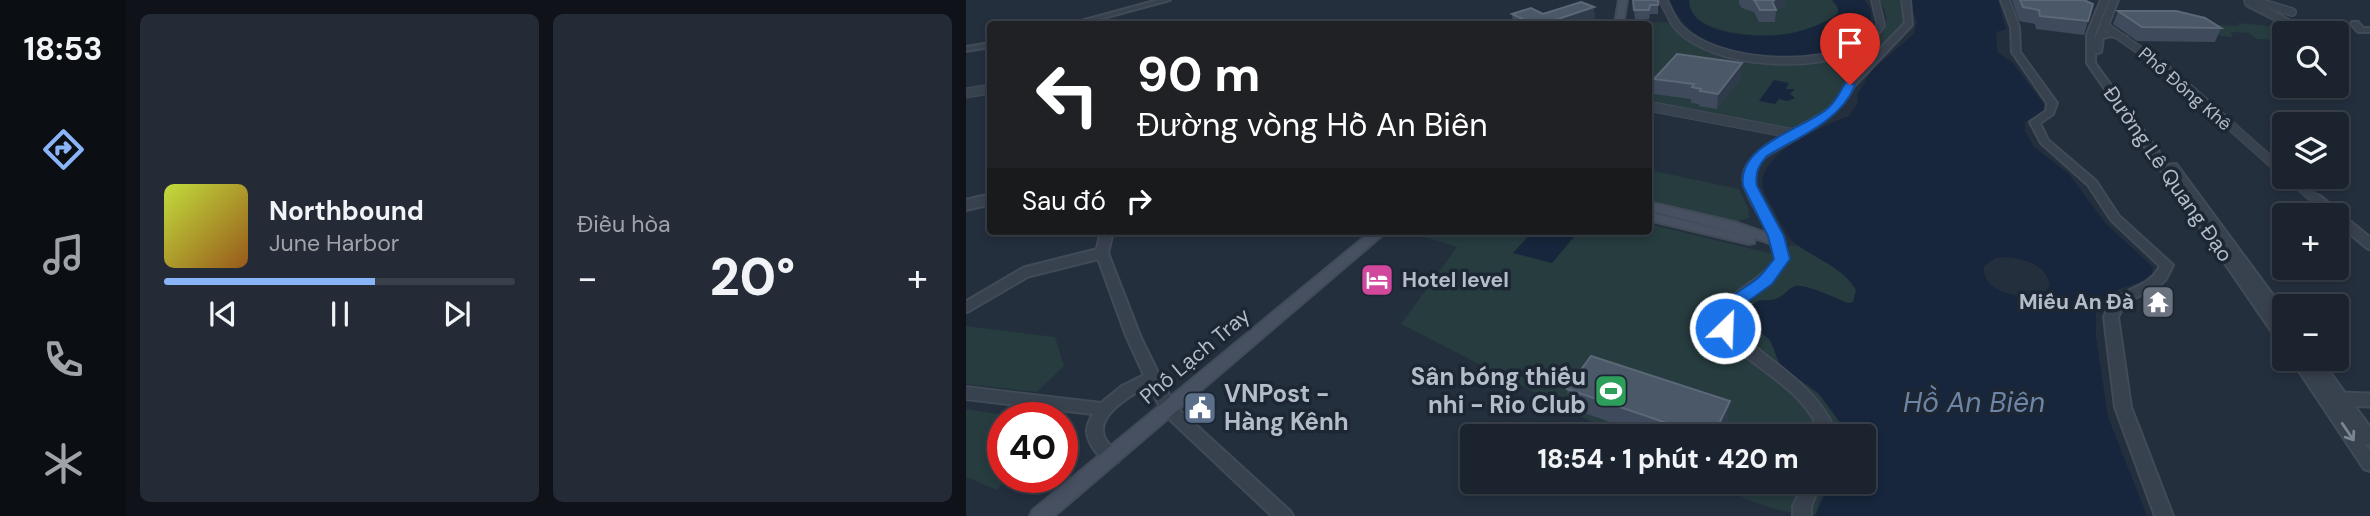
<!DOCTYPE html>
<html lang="vi">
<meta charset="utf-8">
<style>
body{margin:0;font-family:"DM Sans",sans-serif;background:#242b36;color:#f1f3f6;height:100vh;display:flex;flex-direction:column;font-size:26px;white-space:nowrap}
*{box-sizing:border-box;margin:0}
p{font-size:23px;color:#a0a4aa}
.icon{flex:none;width:38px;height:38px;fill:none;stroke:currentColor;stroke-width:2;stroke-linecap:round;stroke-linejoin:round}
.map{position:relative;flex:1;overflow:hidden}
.details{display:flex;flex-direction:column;gap:14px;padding:14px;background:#0f1319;width:840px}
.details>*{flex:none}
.guide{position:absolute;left:21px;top:21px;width:665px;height:214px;border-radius:7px;box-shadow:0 4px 10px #0003,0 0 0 2px #39404a;background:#202124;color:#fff;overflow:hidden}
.buttons{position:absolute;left:1306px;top:21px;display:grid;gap:14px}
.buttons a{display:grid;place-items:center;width:77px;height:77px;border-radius:7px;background:#1b232e;box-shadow:0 4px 10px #0003,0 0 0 2px #39404a;font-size:35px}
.speed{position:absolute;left:21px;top:402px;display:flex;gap:14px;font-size:35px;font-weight:700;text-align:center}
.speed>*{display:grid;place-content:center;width:91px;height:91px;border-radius:50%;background:#1b232e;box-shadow:0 4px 10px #0003,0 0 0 2px #39404a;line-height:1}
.speed .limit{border:10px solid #d22;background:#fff;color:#111}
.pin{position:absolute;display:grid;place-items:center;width:60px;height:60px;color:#fff;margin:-72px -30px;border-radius:50% 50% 50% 0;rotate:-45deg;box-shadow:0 0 7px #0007}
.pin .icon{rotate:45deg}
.me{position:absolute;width:77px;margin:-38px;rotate:24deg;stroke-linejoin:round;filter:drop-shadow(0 0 5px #0008)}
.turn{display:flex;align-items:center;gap:24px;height:147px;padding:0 35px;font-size:32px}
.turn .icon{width:91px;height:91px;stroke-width:2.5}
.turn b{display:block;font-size:49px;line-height:60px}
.then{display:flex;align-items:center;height:66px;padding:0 35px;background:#0003;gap:14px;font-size:26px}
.big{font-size:52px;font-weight:800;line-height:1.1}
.details .widget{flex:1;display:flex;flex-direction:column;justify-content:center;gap:10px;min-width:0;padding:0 24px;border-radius:10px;background:#242b36}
.song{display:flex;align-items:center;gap:21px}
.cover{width:84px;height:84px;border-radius:10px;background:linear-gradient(135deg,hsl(70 70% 55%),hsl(30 70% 35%))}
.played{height:7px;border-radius:4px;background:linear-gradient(90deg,#8ab4f8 60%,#39404a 60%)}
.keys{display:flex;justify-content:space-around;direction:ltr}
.heat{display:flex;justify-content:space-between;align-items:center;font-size:38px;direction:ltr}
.details .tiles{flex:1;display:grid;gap:14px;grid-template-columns:repeat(2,1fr)}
.trip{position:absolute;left:494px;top:424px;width:416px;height:70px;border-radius:7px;background:#1b232e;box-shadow:0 4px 10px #0003,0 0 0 2px #39404a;font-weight:800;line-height:70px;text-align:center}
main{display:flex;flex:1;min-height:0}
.tab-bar{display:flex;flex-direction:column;width:126px;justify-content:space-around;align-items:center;background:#0b0e12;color:#a0a4aa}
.tab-bar .icon{width:49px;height:49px}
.tab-bar .current{color:#8ab4f8}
.tab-bar b{font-size:32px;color:#f1f3f6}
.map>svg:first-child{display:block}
.green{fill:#263c3f}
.water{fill:#17263c;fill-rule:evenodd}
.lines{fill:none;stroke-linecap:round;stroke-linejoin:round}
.minor-far3-casing{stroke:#414a57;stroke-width:10}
.minor-far2-casing{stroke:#414a57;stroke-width:11}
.minor-far1-casing{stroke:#414a57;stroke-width:14}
.minor-casing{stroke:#414a57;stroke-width:17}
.tertiary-casing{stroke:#414a57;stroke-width:4}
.secondary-casing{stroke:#414a57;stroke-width:4}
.minor-far3{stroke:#38414e;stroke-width:7}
.minor-far2{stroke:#38414e;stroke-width:9}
.minor-far1{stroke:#38414e;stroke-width:10}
.minor{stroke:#38414e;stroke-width:13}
.tertiary{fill:#38414e;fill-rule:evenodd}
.secondary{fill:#465061;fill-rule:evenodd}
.wall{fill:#3f4b5c}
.shaded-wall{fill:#2f3b4b}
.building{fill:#4b5868;stroke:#5c6777;stroke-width:2}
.oneway{stroke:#7c8592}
.route{fill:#1a73e8;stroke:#114b97;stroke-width:2}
.labels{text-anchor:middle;stroke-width:7;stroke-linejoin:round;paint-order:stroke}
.far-street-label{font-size:18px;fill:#b4bcc9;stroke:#1d2633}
.street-label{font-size:21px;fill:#b4bcc9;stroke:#1d2633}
.poi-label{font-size:21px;font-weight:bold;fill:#b4bcc9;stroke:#1d2633;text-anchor:start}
.near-poi-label{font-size:24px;font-weight:bold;fill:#b4bcc9;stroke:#1d2633;text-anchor:end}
.near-water-label{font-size:28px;font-style:italic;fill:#6d86a8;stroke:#1d2633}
</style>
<main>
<nav class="tab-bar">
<b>18:53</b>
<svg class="icon current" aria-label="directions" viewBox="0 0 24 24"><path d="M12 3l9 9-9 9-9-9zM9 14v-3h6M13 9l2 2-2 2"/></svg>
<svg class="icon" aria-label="music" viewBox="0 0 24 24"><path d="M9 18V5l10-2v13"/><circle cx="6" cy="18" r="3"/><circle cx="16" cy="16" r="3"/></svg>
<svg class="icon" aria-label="phone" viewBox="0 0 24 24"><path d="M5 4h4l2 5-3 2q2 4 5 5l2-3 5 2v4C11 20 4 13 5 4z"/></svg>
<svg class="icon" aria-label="climate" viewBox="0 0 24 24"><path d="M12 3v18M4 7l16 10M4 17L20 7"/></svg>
</nav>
<section class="details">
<div class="tiles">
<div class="widget">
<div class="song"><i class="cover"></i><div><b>Northbound</b><p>June Harbor</p></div></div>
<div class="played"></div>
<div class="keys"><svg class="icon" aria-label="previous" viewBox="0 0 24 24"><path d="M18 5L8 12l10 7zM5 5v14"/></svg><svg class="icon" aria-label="pause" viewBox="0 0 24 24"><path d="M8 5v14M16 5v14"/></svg><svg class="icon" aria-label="next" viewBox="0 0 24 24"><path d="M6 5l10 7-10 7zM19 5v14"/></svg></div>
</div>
<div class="widget"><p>Điều hòa</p>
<div class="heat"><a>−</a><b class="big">20°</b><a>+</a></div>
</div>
</div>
</section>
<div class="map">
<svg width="1404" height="516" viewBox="0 0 1404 516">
<rect width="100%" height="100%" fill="#242f3e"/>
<g class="green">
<path d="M723,0H866L873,11C848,45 752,42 724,13Z"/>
<path d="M913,0H938L943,23L878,96L850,120L823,129L683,103L682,24L666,23L707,22C716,30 725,41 735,47C753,57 799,63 820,63C851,62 948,50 913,0Z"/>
<polygon points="1271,23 1304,26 1318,34 1318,40 1291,39 1283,33 1265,32 1266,37 1255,36 1229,24 1274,26"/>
<polygon points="683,170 773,189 782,208 783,218 769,222 683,202"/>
<polygon points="683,224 807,254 825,245 833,246 875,272 897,293 859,390 888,436 654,436 435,324 491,247 439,231 682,231"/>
<polygon points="0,326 89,337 98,366 71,392 0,384"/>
<polygon points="0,409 56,418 37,418 37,478 41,478 31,490 0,477"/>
<path d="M743,481H865L853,502L850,514C813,516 774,497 743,481Z"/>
</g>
<g class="water">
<path d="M704,0H723C723,38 799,39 826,33C843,29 857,24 872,14V6L866,0H898L905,9V31C865,71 754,66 718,23C712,15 706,9 704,0Z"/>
<path d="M946,0H1032L1040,29L1030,32L1031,52L1046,62L1081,108L1078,112L1059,122V131L1068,147L1102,173L1140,224L1187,267L1186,274L1174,282L1142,293L1130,309V337L1142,417L1181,516H851L850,514L865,481H898V436H884L853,394L814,365L804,340L778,318C792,291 795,305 812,298C819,295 823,287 830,286C841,284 871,299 882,303L887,302L890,290C876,266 851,260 830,244C820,236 813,220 807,208C804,202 799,195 797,189C788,154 860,125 883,116L892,103L891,95L906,70L948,34L951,21L945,8ZM1040,257C1058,259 1079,264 1084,284L1082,289C1065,304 1014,294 1018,266L1030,258Z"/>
<polygon points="808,80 823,83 820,89 829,89 824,94 829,98 821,101 813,99 809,104 793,101"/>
<polygon points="567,231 613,231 586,263 547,253"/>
</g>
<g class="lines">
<defs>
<g id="minor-far3">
<path d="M697,0C702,8 706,21 713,28C750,66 852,70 897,45C904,41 910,32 915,25L909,0"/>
<polyline points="1282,0 1283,3 1342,33"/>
<polyline points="1289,1 1326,12"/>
<polyline points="1139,26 1199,68 1224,90"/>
<polyline points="19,90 24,89"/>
</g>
<g id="minor-far2">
<polyline points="1222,88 1318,173"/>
<polyline points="0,93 24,89"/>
<polyline points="682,106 829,134"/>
<polyline points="1323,177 1353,202"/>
<polyline points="14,202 24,199"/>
</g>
<g id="minor-far1">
<polyline points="1351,200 1369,215"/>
<polyline points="0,205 21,200"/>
<polyline points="1370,216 1404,244"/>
<polyline points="0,307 60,272 136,253"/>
</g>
<polyline id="minor" points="1375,399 1404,400"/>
<g id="tertiary">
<polygon points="192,0 204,0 115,24 104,24"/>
<path d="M936,0H944L946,25L888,86C873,120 830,137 800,156L792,164L788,176L789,186L816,236L822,259C817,267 812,274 804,281C787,295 767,302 766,327C801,361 855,387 871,436H855C840,386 780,368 752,328C755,289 791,287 810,259C808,250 806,241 803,233C795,217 782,201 778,184C770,149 840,127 862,109C871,102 876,93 881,83L939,23Z"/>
<path d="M1035,0H1043L1053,27L1054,52L1091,103L1087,114L1074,123L1082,140L1130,181L1153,216L1207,265L1200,279L1193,286L1159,303L1152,317L1165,407L1207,516H1189L1149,407L1138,317C1150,283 1180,294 1194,266L1145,220L1122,185L1075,143L1064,122L1080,111L1081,103L1046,52L1045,27Z"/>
<polygon points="1135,0 1143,0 1129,34 1129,39 1144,0 1152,0 1139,33 1145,32 1161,37 1157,39 1145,36 1137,38 1135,52 1129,54 1129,63 1202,165 1210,164 1318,310 1318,325 1314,324 1318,328 1318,344 1313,342 1121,63 1121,34"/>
<polygon points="1386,22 1392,22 1397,28 1404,28 1404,32 1392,32 1385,24"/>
<polygon points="24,43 24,47 0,51 0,47"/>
<path d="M135,231H147L142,253L175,338L208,405L324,511L327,516H306L197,413L183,385C167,394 125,417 140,440C144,447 150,450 154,457L152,462C137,467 122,445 121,431C121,425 124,419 127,414L0,399V387L135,403L156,386L178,375L161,338L130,253Z"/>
<polygon points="1325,359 1354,359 1404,427 1404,445 1399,444 1404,451 1404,471 1398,469"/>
<polygon points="839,481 855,481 845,506 845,516 827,516 827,506"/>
</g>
<g id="secondary">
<polygon points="653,0 661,0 657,24 649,24"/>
<polygon points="682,202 768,222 817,239 819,242 812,246 789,238 788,243 783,244 682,220 682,212 778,235 682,210"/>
<polygon points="406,231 421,231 88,516 64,516 67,510"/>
</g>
</defs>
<use href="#minor-far3" class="minor-far3-casing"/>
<use href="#minor-far2" class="minor-far2-casing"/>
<use href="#minor-far1" class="minor-far1-casing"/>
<use href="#minor" class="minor-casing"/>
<use href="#tertiary" class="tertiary-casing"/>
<use href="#secondary" class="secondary-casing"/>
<use href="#minor-far3" class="minor-far3"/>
<use href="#minor-far2" class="minor-far2"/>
<use href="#minor-far1" class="minor-far1"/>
<use href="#minor" class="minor"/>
<use href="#tertiary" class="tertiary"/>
<use href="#secondary" class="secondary"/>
</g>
<g class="wall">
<polygon points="667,0 692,0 692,14 684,14 683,19 669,19"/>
<polygon points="773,0 820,0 820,6 810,10 809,22 793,22 788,12 776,8 773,4"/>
<polygon points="1046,0 1118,0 1122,21 1118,35 1070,29 1069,24 1053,21"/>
<polygon points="1152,11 1255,28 1249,42 1171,41 1147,24"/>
<polygon points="546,14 577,14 629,19 613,24 547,24"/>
<polygon points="775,78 751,109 733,106 733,104 725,103 725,99 688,94 688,79"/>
<polygon points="601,389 762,420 755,436 684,436 604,408"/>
</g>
<g class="shaded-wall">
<polygon points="809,0 820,0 820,6 810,10 806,1"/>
<polygon points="628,7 629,19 613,24 589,24 589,20"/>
<polygon points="776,63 775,78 751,109 752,94"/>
<polygon points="764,401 762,420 755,436 747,436"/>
</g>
<g class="building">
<polygon points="667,0 692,0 692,5 684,5 683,10 668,10"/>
<polygon points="787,0 809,0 806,1 810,10 794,10 789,1"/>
<polygon points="1054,0 1118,0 1127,4 1122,21 1074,16 1073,10 1057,7"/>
<polygon points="615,2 628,7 589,20 595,23 589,24 567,24 546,14 565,8 577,14"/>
<polygon points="1152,11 1210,11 1239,18 1255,28 1176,27"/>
<polygon points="711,54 776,63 752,94 734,91 735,89 726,87 728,84 688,79"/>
<polygon points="625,356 764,401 747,436 739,436 601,389"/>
</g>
<defs><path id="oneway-shaft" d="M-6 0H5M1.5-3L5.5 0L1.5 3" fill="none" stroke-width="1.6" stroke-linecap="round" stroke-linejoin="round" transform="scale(1.75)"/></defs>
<use class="oneway" href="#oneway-shaft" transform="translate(1382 432) rotate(56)"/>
<path class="route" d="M880,82L889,85C875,121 832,137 801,156C792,166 789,173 791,186L818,236L824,259L806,284L770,310L766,332H753C738,304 779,291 794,276C799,271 804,264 808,259L802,236L777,186C771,145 835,130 861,109C870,102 874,92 880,82Z"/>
<defs>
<symbol id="hotel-square" viewBox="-11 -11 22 22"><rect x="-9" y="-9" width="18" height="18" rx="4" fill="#d1479c" stroke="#1d2633"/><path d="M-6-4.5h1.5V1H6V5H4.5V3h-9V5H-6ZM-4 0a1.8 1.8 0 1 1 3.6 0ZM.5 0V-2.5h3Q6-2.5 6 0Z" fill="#fff"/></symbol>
<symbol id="temple-square" viewBox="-11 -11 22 22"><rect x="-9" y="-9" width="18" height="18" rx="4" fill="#6b7280" stroke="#1d2633"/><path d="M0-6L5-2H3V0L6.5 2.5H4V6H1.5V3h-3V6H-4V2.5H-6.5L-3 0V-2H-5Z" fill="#fff"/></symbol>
<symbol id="stadium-square" viewBox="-11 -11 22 22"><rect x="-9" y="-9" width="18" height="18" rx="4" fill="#2e9e5b" stroke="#1d2633"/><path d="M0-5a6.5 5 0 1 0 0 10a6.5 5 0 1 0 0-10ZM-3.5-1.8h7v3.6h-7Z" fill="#fff"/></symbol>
<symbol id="civic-square" viewBox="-11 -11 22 22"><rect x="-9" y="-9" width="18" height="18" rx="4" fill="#5c6f8a" stroke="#1d2633"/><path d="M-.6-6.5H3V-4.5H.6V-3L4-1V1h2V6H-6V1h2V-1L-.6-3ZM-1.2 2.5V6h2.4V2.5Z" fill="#fff"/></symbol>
</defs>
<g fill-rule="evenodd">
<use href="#hotel-square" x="392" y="261" width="38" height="38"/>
<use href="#temple-square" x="1173" y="283" width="38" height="38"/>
<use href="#stadium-square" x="626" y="372" width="38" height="38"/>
<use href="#civic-square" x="215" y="389" width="38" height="38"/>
</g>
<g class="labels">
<g class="far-street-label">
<text transform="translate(1219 89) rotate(41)" y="6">Phố Đông Khê</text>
</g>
<g class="street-label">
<text transform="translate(1202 174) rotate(55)" y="7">Đường Lê Quang Đạo</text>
<text transform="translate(229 356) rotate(-40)" y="7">Phố Lạch Tray</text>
</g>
<g class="poi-label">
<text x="436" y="287">Hotel level</text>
<text x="1168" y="309" text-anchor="end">Miếu An Đà</text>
</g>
<g class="near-poi-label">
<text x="620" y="385">Sân bóng thiếu<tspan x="620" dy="28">nhi - Rio Club</tspan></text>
<text x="258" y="402" text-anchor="start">VNPost -<tspan x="258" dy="28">Hàng Kênh</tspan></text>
</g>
<g class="near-water-label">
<text x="1008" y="412">Hồ An Biên</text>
</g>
</g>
</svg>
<div class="buttons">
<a><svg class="icon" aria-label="search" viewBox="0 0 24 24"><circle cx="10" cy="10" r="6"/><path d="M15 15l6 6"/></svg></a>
<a><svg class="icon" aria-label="layers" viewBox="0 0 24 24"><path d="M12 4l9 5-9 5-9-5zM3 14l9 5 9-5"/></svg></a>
<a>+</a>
<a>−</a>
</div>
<div class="speed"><div class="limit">40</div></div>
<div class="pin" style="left:884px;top:85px;background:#d93025"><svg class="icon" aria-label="arrive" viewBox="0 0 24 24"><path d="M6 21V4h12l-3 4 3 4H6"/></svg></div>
<svg class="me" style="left:759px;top:328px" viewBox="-20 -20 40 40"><circle r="17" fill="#1a73e8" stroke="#fff" stroke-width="3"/><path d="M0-11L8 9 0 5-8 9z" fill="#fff"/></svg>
<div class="trip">18:54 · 1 phút · 420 m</div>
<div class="guide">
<div class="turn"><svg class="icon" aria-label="left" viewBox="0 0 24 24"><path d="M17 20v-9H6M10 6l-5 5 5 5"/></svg><div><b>90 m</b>Đường vòng Hồ An Biên</div></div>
<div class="then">Sau đó<svg class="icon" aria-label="right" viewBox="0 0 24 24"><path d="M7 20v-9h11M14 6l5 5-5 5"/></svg></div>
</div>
</div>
</main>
